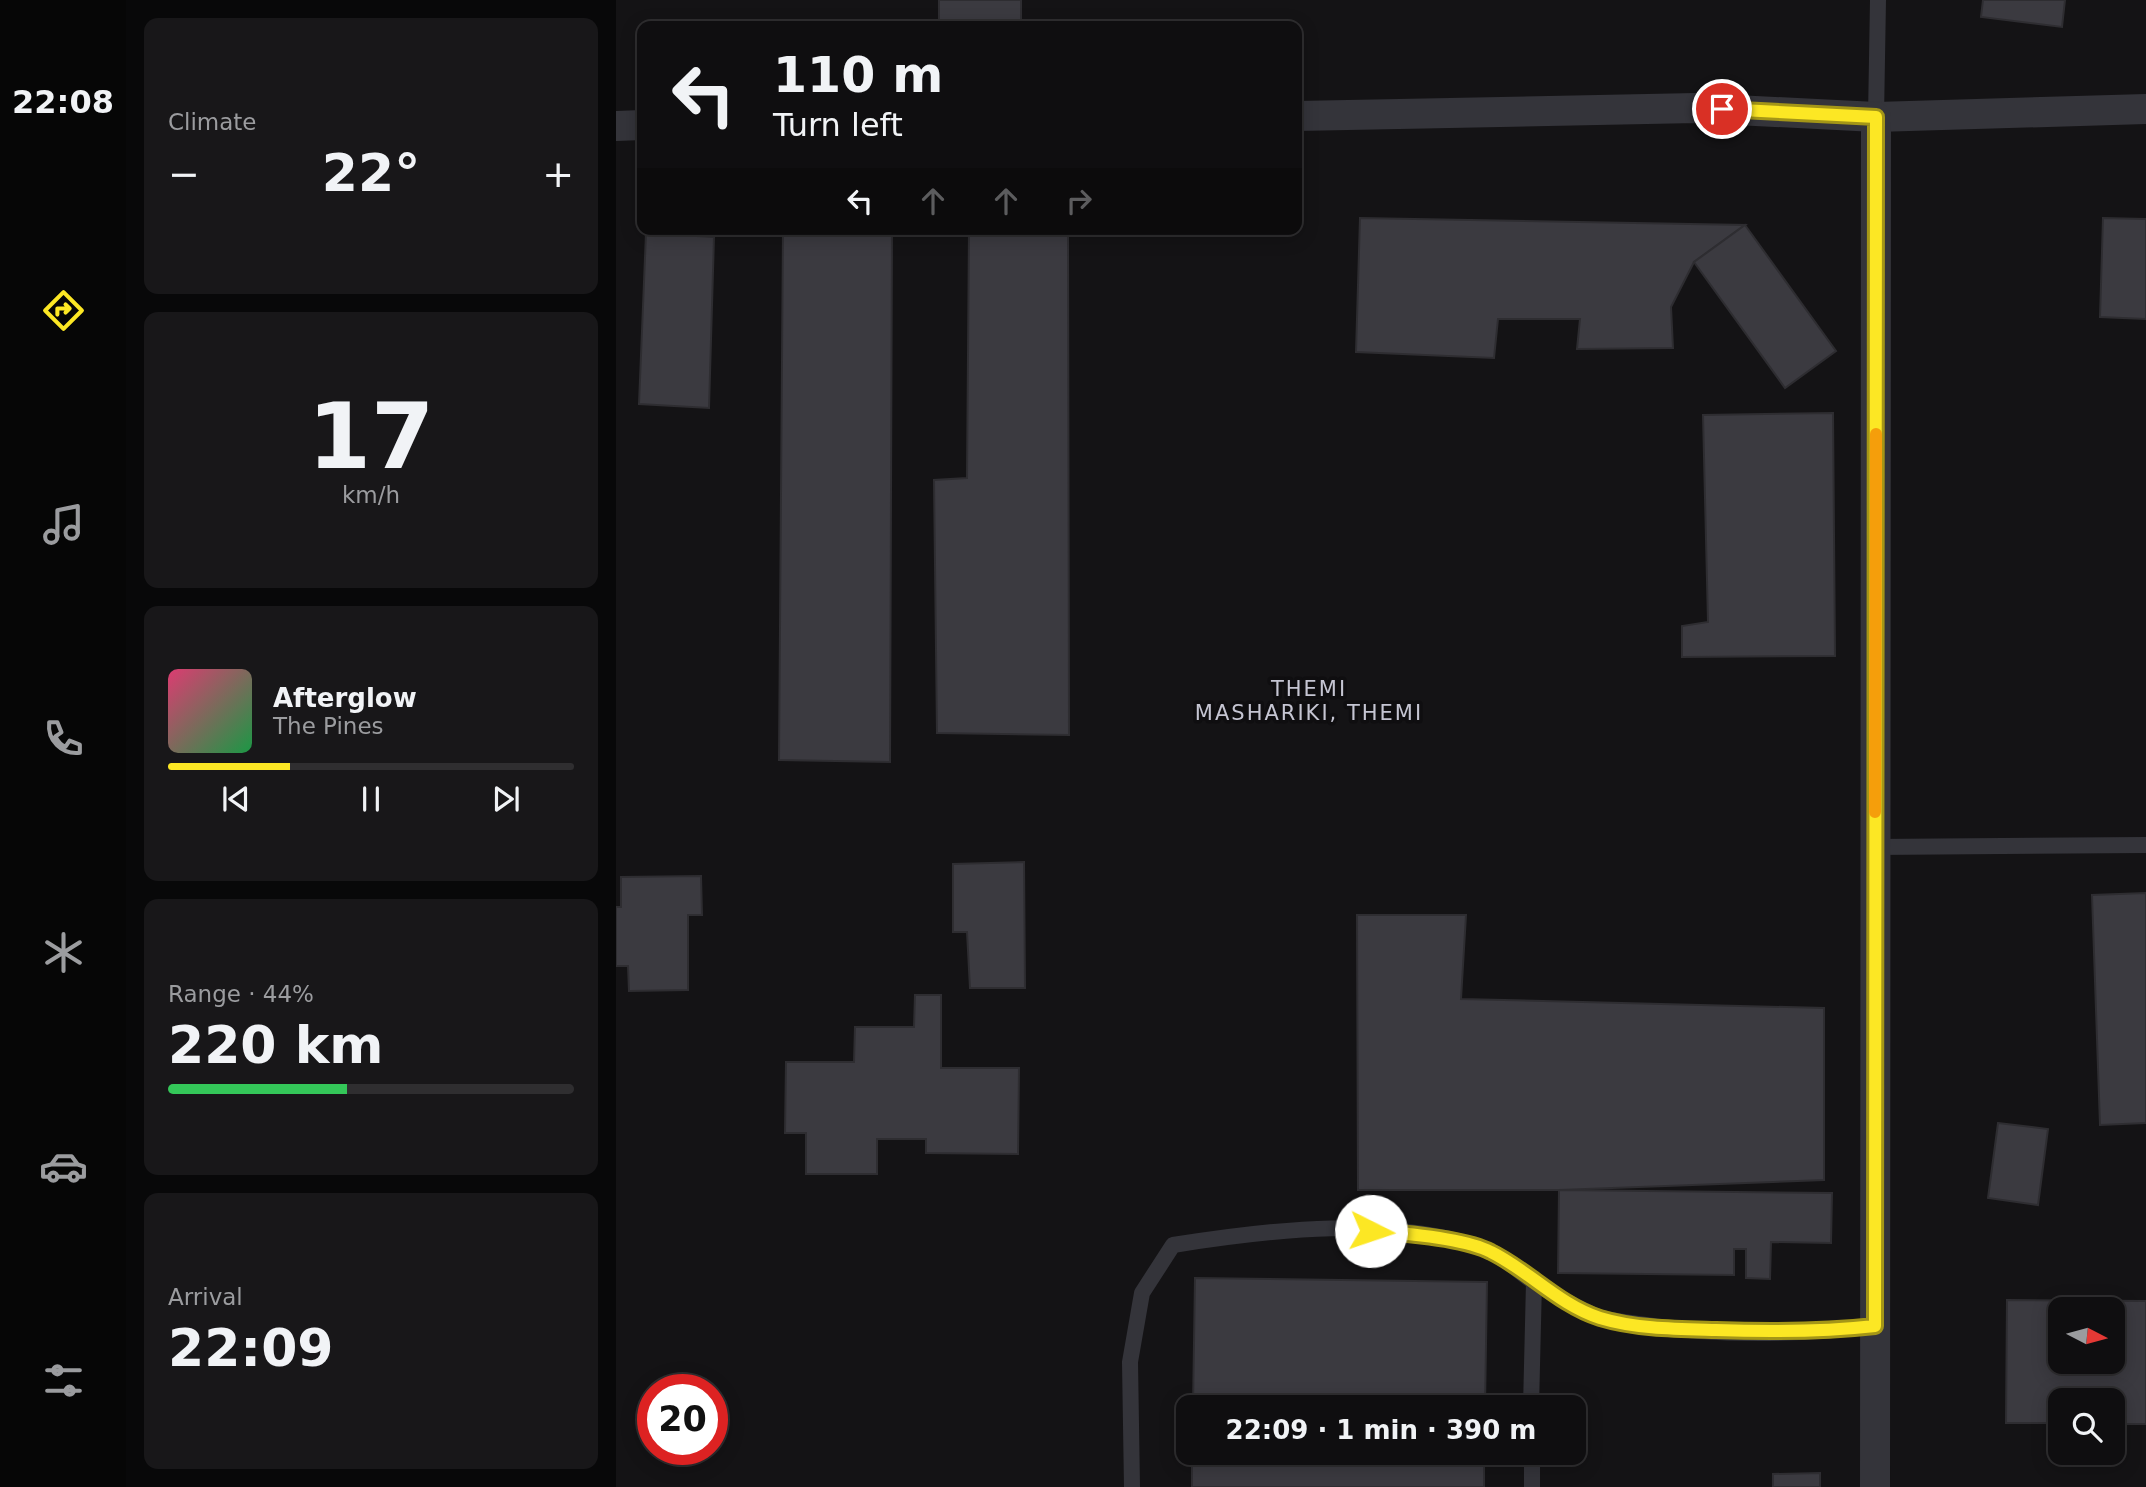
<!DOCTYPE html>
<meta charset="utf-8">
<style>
body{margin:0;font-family:"DejaVu Sans",sans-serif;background:#181719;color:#f1f3f6;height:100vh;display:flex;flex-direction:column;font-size:26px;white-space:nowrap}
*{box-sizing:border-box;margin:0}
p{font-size:23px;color:#9b9c9f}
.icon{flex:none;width:38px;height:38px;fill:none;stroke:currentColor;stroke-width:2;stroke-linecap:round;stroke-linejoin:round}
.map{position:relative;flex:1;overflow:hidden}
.sheet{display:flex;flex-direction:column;gap:18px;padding:18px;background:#080809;width:490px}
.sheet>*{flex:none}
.guide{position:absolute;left:21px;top:21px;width:665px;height:214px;border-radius:14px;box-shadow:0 4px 18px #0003,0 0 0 2px #2f2e30;background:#0f0e10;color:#f1f3f6;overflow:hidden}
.needle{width:46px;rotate:96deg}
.fabs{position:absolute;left:1432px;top:1297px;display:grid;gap:14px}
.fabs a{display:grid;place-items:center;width:77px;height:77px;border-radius:14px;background:#0f0e10;box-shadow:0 4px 18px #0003,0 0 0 2px #2f2e30;font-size:35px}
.speed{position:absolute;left:21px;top:1374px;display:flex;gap:14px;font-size:35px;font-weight:700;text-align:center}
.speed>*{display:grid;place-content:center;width:91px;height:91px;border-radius:50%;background:#0f0e10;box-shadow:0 4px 18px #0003,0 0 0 2px #2f2e30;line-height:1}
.speed .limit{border:10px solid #d22;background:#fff;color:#111}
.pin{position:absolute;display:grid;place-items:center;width:60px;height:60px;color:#fff;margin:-30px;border:4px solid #fff;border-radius:50%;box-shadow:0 2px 7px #0007}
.me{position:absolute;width:77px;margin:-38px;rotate:94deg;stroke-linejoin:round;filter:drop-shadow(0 0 5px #0008)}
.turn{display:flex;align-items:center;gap:24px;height:147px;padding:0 21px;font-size:32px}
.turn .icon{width:91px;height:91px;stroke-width:2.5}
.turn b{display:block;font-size:49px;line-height:60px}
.lanes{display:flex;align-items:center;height:66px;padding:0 21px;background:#0003;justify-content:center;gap:35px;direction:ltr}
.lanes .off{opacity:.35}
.big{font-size:52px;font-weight:600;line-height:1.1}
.sheet .widget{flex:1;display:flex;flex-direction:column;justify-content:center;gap:10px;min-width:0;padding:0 24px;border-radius:14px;background:#181719}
.sheet .dial{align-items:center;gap:0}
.dial b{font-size:91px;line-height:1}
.song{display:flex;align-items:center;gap:21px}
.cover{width:84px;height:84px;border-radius:10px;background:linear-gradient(135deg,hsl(340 70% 55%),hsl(140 70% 35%))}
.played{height:7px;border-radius:4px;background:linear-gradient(90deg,#fce724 30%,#2f2e30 30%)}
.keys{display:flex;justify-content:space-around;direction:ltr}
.heat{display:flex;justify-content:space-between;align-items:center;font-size:38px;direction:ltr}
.charge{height:10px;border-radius:5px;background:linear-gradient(90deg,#34c759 44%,#2f2e30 0)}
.trip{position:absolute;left:560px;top:1395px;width:410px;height:70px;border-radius:14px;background:#0f0e10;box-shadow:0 4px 18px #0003,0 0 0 2px #2f2e30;font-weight:600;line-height:70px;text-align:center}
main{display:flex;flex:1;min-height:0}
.tabs{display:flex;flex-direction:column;width:126px;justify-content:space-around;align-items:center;background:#060606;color:#9b9c9f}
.tabs .icon{width:49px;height:49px}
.tabs .current{color:#fce724}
.tabs b{font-size:32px;color:#f1f3f6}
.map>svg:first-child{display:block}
.building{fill:#3b3a40;stroke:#2e2d31;stroke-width:2;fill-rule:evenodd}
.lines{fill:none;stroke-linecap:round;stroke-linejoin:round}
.service{stroke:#34343a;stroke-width:16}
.minor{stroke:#34343a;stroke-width:30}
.route-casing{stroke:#a49617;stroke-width:18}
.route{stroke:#fce724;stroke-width:12}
.slow{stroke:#f59e0b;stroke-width:12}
.labels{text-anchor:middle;stroke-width:7;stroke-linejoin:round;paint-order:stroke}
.neighbourhood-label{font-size:21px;letter-spacing:2px;fill:#c5c5d2;stroke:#0f0e10}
</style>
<main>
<nav class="tabs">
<b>22:08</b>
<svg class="icon current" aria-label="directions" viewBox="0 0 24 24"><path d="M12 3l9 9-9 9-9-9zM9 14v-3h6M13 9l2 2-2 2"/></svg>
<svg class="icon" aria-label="music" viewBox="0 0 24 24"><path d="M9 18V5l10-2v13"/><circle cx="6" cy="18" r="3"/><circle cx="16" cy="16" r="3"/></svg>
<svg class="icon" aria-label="phone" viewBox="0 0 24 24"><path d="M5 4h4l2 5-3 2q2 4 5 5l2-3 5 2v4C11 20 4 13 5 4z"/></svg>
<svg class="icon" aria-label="climate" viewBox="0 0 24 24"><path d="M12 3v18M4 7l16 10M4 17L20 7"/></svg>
<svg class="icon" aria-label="car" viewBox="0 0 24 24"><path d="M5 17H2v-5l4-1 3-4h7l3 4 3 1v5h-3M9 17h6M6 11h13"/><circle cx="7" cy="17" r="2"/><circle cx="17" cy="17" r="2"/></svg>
<svg class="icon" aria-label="filters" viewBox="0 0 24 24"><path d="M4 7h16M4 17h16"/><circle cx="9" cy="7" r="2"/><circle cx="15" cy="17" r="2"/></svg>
</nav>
<section class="sheet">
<div class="widget"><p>Climate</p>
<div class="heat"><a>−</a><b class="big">22°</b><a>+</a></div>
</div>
<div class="widget dial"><b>17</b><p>km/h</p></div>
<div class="widget">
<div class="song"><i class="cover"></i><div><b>Afterglow</b><p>The Pines</p></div></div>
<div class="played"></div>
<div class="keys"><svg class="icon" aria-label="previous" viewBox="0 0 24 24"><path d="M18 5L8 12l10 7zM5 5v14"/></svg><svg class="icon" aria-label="pause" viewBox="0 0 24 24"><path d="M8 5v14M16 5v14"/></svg><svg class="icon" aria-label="next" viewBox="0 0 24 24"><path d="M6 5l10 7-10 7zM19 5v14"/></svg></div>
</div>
<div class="widget"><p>Range · 44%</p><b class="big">220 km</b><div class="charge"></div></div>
<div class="widget"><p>Arrival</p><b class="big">22:09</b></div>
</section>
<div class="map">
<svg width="1530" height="1487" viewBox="0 0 1530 1487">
<rect width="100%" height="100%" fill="#141315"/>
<g class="building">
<rect x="323" y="0" width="82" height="26"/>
<polygon points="1367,0 1449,0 1446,27 1365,17"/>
<polygon points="744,218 1129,225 1078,262 1055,307 1057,348 961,349 964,319 882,319 878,358 740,352"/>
<polygon points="1487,218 1530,219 1530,319 1484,317"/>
<polygon points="1129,225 1220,351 1169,388 1078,262"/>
<polygon points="167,229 276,229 274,762 163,760"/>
<polygon points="353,229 452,229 453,735 321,733 318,480 351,478"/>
<polygon points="30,233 98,237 93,408 23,404"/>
<polygon points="1217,413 1219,656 1066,657 1066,626 1092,622 1087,415"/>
<polygon points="408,862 409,988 354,988 351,932 337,932 337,864"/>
<polygon points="85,876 86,915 72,915 72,990 13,991 12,966 0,966 0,907 5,907 5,877"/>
<polygon points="1530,893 1530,1123 1484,1125 1476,895"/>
<polygon points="741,915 850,915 845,999 1208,1008 1208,1180 943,1190 742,1190"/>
<polygon points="299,995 325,995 325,1068 403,1068 402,1154 310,1153 310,1139 261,1139 261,1174 190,1174 190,1133 169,1133 170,1062 238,1062 239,1027 298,1027"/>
<polygon points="1382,1123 1432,1129 1422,1205 1372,1198"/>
<polygon points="943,1190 1216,1193 1215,1243 1155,1242 1154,1279 1130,1278 1130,1249 1118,1249 1118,1275 942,1273"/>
<polygon points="579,1278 871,1282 869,1407 577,1407"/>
<path d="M1391,1300L1530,1301V1424H1496V1400H1444V1423H1390ZM1444,1309H1496V1362H1444Z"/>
<rect x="576" y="1452" width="292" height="35"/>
<polygon points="1204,1473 1204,1487 1157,1487 1157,1474"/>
</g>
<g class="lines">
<g class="service">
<polyline points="1260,117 1262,0"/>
<polyline points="1259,847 1530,845"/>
<polyline points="915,1407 918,1282"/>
<polyline points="916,1452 916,1487"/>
<path d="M516,1487L514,1362L526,1293L557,1245C658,1229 773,1215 872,1250C887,1256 902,1271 915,1280C935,1294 958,1306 980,1316C992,1321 1008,1322 1022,1324C1099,1336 1181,1335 1259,1326"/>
</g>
<g class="minor">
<polyline points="681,116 1080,108 1260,117 1530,109"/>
<polyline points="0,126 26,125"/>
<polyline points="1259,1487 1260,117"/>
</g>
</g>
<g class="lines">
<defs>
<path id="route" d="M755,1231C786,1233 848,1238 875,1252C912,1270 943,1305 984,1318C1020,1329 1062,1329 1100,1330C1154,1332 1205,1332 1259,1326L1260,117L1106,109"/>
</defs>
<use href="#route" class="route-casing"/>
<use href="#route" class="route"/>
<polyline class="slow" points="1259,812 1260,434"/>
</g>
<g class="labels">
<g class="neighbourhood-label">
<text x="693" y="696">THEMI<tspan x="693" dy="24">MASHARIKI, THEMI</tspan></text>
</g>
</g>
</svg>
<div class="fabs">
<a><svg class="needle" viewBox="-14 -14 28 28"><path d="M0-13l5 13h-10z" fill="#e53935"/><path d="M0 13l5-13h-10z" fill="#9b9c9f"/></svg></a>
<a><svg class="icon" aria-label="search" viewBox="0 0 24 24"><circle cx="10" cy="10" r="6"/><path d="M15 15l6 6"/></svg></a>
</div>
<div class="speed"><div class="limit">20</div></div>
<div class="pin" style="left:1106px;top:109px;background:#d93025"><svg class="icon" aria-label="arrive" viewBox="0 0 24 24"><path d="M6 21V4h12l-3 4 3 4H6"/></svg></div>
<svg class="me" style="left:755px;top:1231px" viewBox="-20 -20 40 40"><circle r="19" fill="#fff"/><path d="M0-13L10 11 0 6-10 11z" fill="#fce724"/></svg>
<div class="trip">22:09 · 1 min · 390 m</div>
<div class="guide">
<div class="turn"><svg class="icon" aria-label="left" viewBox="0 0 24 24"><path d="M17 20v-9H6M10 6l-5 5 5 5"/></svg><div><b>110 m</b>Turn left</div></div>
<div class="lanes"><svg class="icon" aria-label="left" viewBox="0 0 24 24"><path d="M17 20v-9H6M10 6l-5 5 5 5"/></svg><svg class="icon off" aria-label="ahead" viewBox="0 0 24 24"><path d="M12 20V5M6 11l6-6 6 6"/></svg><svg class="icon off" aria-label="ahead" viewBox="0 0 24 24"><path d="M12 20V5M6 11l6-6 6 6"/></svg><svg class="icon off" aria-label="right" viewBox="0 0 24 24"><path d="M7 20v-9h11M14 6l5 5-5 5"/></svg></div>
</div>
</div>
</main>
